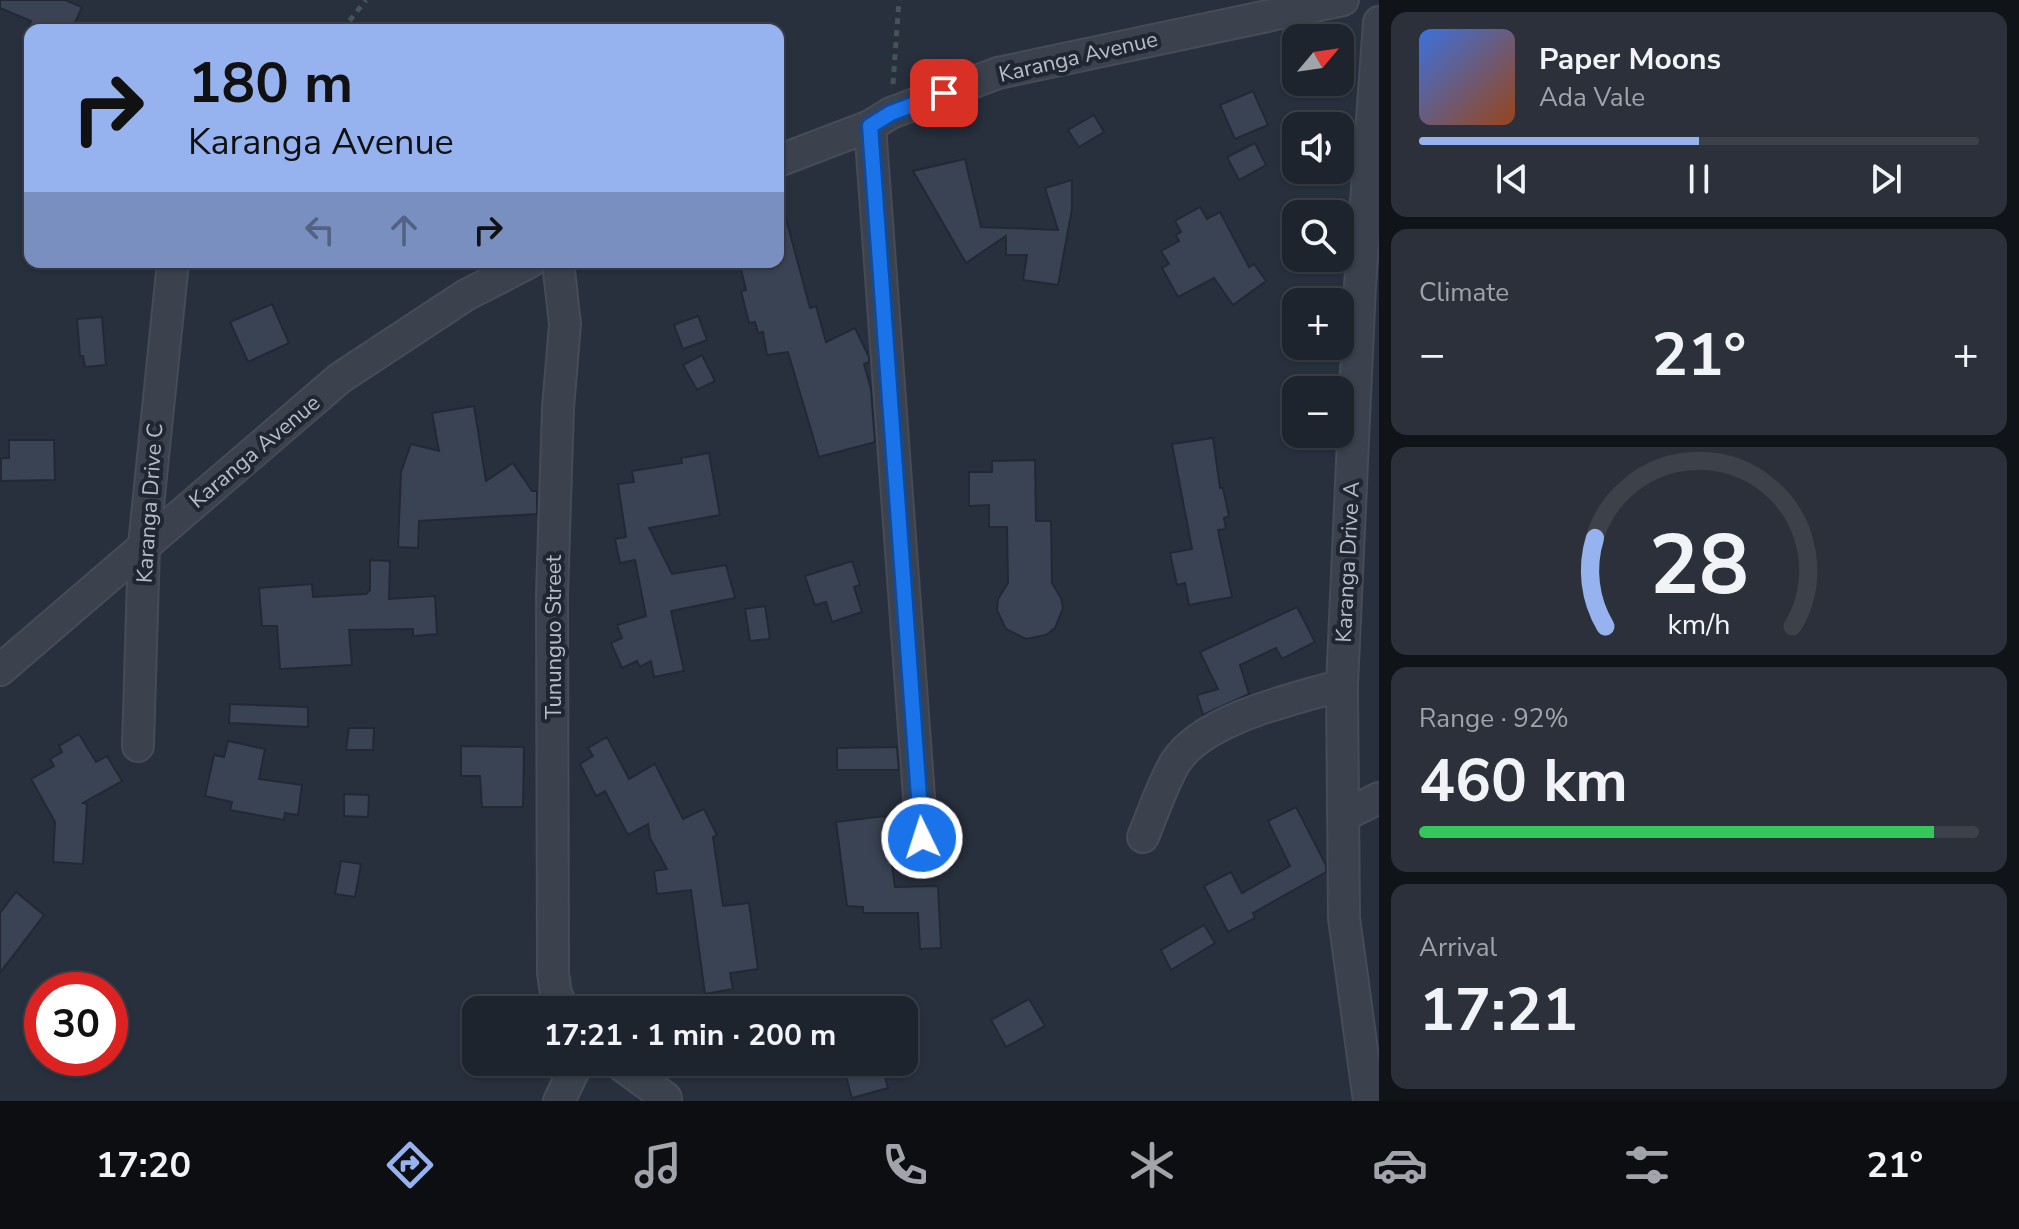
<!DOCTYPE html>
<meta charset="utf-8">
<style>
body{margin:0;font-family:"Nunito Sans",sans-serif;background:#2b303a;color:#f1f3f6;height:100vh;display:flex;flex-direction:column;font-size:30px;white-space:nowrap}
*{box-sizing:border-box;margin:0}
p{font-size:26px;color:#a1a4aa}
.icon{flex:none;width:44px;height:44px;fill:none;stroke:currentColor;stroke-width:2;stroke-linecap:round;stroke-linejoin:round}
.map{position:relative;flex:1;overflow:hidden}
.panel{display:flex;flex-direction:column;gap:12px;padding:12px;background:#101419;width:640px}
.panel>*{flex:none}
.banner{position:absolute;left:24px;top:24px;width:760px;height:244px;border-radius:16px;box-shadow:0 2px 6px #0004,0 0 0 2px #3c414a;background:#96b3ef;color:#111;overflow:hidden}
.needle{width:52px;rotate:61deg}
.buttons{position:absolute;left:1282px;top:24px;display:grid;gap:16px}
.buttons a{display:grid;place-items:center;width:72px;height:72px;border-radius:16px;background:#1e242e;box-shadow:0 2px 6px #0004,0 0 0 2px #3c414a;font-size:40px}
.speed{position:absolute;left:24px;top:972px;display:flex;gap:16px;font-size:40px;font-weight:700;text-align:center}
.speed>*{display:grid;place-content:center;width:104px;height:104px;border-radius:50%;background:#1e242e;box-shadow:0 2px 6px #0004,0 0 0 2px #3c414a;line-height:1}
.speed .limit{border:12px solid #d22;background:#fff;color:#111}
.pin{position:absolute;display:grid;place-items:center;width:68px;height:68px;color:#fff;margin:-34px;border-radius:16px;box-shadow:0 4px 12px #0006}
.me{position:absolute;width:88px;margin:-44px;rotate:356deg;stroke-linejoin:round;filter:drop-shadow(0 0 6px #0008)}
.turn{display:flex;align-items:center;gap:28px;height:168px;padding:0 32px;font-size:36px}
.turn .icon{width:104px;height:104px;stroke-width:2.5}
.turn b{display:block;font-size:56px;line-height:68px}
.lanes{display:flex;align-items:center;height:76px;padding:0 32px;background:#0003;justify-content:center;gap:40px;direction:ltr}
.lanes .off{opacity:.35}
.big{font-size:60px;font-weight:700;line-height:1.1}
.panel .tile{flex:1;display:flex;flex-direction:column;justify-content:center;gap:12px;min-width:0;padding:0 28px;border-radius:16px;background:#2b303a}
.panel .dial{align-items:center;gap:0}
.dial svg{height:208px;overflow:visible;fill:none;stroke:#3c414a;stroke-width:7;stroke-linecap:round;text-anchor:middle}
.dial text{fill:#f1f3f6;stroke:none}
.song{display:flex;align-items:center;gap:24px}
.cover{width:96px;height:96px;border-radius:12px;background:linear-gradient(135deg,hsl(220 70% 55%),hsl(20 70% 35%))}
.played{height:8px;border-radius:4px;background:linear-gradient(90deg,#96b3ef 50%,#3c414a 50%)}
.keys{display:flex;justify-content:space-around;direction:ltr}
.heat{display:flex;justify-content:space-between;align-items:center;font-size:44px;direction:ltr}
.charge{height:12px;border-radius:6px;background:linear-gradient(90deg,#34c759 92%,#3c414a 0)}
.trip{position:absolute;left:462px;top:996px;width:456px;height:80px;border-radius:16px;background:#1e242e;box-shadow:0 2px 6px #0004,0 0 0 2px #3c414a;font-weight:700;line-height:80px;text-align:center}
.tab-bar{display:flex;height:128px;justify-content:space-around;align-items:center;background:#0c0e12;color:#a1a4aa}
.tab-bar .icon{width:56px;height:56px}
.tab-bar .on{color:#96b3ef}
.tab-bar b{font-size:36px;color:#f1f3f6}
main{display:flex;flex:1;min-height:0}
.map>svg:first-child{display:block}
.building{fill:#3a4353;stroke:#222935;stroke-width:2}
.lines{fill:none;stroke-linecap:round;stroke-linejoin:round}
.street-casing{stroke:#454b57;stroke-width:34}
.path{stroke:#425457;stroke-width:5;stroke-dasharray:6 6;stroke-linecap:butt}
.street{stroke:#3b424e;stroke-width:30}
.route-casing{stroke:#114b97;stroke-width:20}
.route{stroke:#1a73e8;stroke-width:14}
.labels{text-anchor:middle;stroke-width:8;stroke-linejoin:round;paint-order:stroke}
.street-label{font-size:22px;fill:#b8bdc8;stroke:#202733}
</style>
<main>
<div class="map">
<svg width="1379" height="1101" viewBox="0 0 1379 1101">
<rect width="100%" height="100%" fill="#28303e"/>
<g class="building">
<polygon points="0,0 65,0 82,7 72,30 27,30 31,21 0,8"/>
<polygon points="1253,91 1268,125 1235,139 1220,105"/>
<polygon points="1094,115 1104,132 1079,147 1068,130"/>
<polygon points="1255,143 1266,165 1239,180 1227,157"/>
<polygon points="965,159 981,227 1058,230 1045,188 1072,180 1072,209 1058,285 1023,280 1027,255 1006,255 1006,236 966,263 913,171"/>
<polygon points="1200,207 1207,219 1220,212 1249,267 1254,264 1266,281 1233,305 1214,278 1178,297 1162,268 1169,264 1161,251 1179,241 1176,235 1181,232 1175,221"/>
<polygon points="785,215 810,308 816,306 826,342 855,328 869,357 869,362 864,364 871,389 875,442 819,457 788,352 767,355 763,332 758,333 755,322 749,323 741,291 746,290 740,265 778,262 778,216"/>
<polygon points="272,304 289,343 248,362 230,322"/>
<polygon points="698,316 707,340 683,349 674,325"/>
<polygon points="102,317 106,365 85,367 83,356 80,356 77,319"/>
<polygon points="702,355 715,381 697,390 683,365"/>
<polygon points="474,406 486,481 513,463 532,491 537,491 537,514 419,521 418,548 398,547 401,472 411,444 439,451 432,413"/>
<polygon points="1213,438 1220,488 1223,488 1229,516 1224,518 1226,529 1218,530 1232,597 1189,605 1185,583 1177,585 1170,553 1192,549 1172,444"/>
<polygon points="9,440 54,440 55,480 1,481 1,458 9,458"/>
<polygon points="709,453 720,515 649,528 672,574 726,565 735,598 671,611 684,671 654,677 651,661 640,667 637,661 622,668 611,643 622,638 617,625 646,616 635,560 620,563 615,539 626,537 618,484 634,482 632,471 682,463 681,458"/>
<polygon points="1035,460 1036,521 1051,521 1052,583 1061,598 1063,608 1055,628 1046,635 1026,639 1006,629 997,610 998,599 1008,583 1007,527 989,527 989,505 969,506 969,472 992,472 992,461"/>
<polygon points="370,560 390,561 389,599 435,596 437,634 413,636 413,629 349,630 352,665 280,669 277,626 262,626 259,588 312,584 313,597 366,594 370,590"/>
<polygon points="852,561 860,585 854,587 862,612 832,622 826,602 815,605 805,576"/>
<polygon points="765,606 770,639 750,641 745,609"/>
<polygon points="1297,607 1315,642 1282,659 1276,648 1240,665 1249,694 1203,715 1197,695 1218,689 1200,652"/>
<polygon points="230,704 308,707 308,727 229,723"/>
<polygon points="349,728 374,728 373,750 346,750"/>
<polygon points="79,734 96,762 107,756 122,781 83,803 87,804 83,864 53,862 55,822 31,779 54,766 50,759 62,752 59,746"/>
<polygon points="607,737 629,779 655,764 683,819 704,809 717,835 713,837 723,906 749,903 758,969 730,973 733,989 705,994 691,890 657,894 654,871 667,869 650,838 648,824 628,835 605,791 596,796 580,764 593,756 588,748"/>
<polygon points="228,741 265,749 259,779 302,785 298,815 285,813 284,820 246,813 230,810 232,802 205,796 214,755 224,757"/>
<polygon points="461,746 524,747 523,807 482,807 480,776 461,776"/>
<polygon points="897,747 899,770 837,770 837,748"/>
<polygon points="344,794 369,795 368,817 344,816"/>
<polygon points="1296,807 1326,865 1326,872 1253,913 1255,918 1228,932 1204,886 1231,872 1242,893 1290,866 1268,821"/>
<polygon points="885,816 895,887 938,886 941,948 920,949 918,913 863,913 863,907 847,906 836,822"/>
<polygon points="341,861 361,864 355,897 335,894"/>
<polygon points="16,892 44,915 0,973 0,913"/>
<polygon points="1204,925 1215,943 1171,970 1161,950"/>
<polygon points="1029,999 1045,1026 1006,1047 991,1020"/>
<polygon points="857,1062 881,1062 888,1088 852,1098 844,1069 858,1065"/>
</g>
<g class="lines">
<defs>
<g id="street">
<polyline points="870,126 922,838"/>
<polyline points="778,161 870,126 891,113 998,73 1343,0"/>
<polyline points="558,262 565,324 558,408 552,594 553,973 556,994 564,1010"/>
<polyline points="0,670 340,378 466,295 530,262"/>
<polyline points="138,746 144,545 173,262"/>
<polyline points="1345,815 1379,798"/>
<path d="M1143,837C1153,813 1162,785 1175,763C1203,718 1294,699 1342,685"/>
<polyline points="617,1062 666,1098"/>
<polyline points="559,1101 578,1062"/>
<polyline points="1369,1101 1344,918 1342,685 1360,285 1379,22"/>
</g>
</defs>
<use href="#street" class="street-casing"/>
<g class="path">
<polyline points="342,30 366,0"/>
<polyline points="893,84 899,0"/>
</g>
<use href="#street" class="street"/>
</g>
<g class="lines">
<defs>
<polyline id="route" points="922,838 870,126 891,113 944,93"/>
</defs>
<use href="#route" class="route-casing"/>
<use href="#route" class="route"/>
</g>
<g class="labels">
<g class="street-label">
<text transform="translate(1078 56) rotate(-13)" y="8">Karanga Avenue</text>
<text transform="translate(254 451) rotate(-40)" y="8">Karanga Avenue</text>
<text transform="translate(149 503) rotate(-86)" y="8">Karanga Drive C</text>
<text transform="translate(1347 562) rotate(-87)" y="8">Karanga Drive A</text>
<text transform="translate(553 637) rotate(-90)" y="8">Tununguo Street</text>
</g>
</g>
</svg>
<div class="buttons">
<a><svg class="needle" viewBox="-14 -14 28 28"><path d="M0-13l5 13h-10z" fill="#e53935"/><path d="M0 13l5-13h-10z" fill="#a1a4aa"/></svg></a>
<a><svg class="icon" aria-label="sound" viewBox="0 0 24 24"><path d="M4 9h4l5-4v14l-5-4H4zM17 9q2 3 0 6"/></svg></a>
<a><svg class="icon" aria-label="search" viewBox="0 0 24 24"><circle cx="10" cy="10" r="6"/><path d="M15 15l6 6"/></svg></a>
<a>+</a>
<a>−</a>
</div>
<div class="speed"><div class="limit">30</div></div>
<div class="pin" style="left:944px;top:93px;background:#d93025"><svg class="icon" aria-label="arrive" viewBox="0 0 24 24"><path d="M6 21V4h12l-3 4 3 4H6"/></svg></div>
<svg class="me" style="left:922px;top:838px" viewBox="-20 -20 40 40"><circle r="17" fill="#1a73e8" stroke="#fff" stroke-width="3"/><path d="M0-11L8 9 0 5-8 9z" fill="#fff"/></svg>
<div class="trip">17:21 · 1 min · 200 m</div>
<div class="banner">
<div class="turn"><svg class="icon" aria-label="right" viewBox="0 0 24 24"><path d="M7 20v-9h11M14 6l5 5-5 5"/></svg><div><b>180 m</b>Karanga Avenue</div></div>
<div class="lanes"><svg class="icon off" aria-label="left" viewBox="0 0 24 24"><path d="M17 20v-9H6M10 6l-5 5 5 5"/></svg><svg class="icon off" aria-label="ahead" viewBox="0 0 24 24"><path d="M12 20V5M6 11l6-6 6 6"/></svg><svg class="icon" aria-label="right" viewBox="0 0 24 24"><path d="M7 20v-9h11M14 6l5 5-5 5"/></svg></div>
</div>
</div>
<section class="panel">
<div class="tile">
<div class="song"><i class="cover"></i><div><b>Paper Moons</b><p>Ada Vale</p></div></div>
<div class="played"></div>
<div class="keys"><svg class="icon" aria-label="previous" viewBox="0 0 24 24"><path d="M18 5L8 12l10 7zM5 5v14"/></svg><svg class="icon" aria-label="pause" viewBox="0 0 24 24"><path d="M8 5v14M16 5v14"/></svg><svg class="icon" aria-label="next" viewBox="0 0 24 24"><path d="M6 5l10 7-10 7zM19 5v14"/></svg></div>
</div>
<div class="tile"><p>Climate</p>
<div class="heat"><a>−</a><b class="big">21°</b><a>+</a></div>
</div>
<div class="tile dial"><svg viewBox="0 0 100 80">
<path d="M14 69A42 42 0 1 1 86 69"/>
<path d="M14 69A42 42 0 0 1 10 35" stroke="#96b3ef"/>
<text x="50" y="56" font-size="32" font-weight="700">28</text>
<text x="50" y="72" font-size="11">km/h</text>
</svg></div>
<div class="tile"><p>Range · 92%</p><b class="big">460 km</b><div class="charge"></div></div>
<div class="tile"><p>Arrival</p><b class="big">17:21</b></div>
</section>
</main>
<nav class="tab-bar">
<b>17:20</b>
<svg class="icon on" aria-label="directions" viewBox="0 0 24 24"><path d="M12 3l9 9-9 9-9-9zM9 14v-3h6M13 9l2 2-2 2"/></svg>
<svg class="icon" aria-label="music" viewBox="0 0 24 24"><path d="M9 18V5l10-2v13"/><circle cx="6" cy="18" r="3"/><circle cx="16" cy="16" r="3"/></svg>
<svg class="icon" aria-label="phone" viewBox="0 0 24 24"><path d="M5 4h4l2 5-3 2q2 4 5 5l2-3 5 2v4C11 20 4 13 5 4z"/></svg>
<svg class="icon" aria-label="climate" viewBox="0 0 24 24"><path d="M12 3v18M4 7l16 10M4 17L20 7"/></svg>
<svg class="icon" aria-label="car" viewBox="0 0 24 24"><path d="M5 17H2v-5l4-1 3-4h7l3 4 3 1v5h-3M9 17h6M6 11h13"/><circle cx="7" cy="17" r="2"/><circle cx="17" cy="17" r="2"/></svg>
<svg class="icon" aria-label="filters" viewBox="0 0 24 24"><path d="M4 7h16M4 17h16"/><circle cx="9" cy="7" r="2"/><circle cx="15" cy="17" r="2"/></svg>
<b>21°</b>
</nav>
